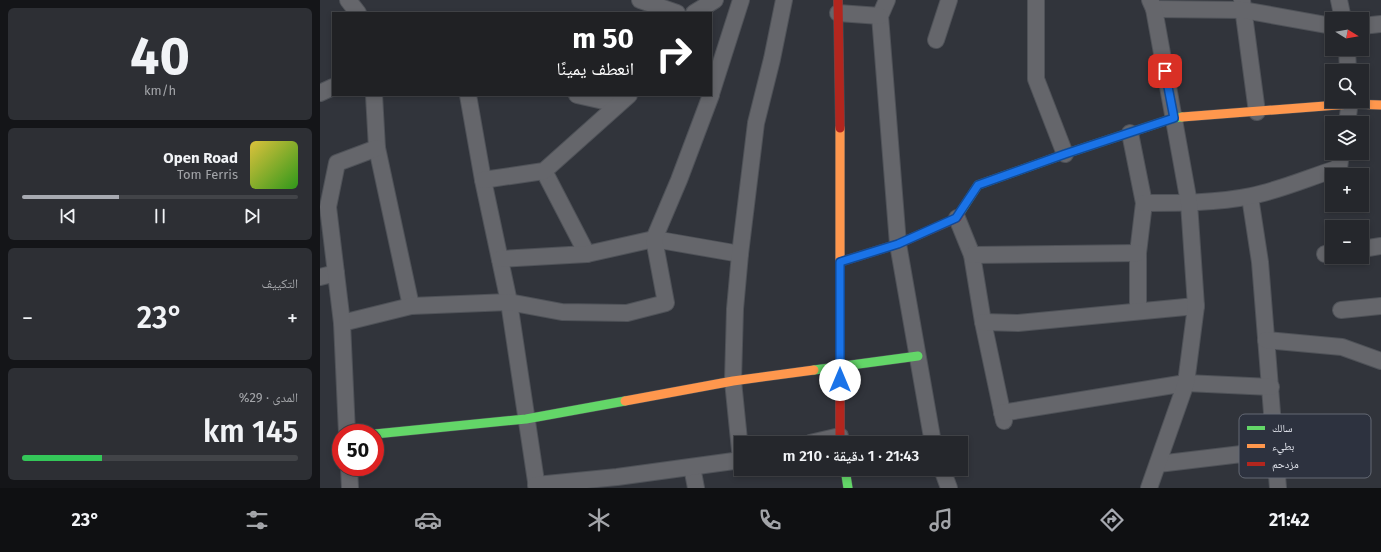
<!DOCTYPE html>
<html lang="ar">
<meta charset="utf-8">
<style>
body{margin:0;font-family:"Fira Sans","Noto Naskh Arabic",sans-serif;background:#2d2f34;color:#f1f3f6;direction:rtl;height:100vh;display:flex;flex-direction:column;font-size:15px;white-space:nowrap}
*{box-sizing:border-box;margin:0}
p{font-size:13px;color:#a3a5a9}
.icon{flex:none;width:22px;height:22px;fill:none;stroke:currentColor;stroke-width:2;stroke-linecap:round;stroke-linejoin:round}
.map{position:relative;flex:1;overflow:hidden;direction:ltr}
.details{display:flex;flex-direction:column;gap:8px;padding:8px;background:#141518;width:320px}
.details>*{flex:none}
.top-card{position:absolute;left:12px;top:12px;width:380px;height:84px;border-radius:0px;box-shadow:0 2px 6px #0003,0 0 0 1px #424448;direction:rtl;background:#202124;color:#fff;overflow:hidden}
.needle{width:26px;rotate:101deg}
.buttons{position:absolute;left:1005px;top:12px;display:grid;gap:8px}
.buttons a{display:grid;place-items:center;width:44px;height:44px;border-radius:0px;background:#25272c;box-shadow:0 2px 6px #0003,0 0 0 1px #424448;font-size:20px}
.speed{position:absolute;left:12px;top:424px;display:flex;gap:8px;font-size:20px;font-weight:700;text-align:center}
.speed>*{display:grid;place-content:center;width:52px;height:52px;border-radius:50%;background:#25272c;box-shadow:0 2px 6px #0003,0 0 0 1px #424448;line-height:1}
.speed .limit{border:6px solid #d22;background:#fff;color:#111}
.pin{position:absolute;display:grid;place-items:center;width:34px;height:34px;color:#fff;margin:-17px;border-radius:8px;box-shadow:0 2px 6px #0006}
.me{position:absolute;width:44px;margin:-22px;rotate:0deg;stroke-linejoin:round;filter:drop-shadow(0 0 3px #0008)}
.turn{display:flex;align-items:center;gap:14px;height:84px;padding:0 12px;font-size:18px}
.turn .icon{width:52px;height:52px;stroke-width:2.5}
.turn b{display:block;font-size:28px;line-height:34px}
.big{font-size:30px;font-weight:600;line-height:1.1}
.details .widget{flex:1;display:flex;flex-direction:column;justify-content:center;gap:6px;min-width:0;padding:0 14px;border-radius:6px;background:#2d2f34}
.details .dial{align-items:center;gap:0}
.dial b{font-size:52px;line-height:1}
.song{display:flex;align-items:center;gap:12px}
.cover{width:48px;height:48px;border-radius:6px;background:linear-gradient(135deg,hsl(50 70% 55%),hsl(110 70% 35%))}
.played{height:4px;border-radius:2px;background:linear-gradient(90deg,#a7aab1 35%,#424448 35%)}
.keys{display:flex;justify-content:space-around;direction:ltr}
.heat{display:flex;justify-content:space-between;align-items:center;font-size:22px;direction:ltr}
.charge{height:6px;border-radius:3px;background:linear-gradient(90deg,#34c759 29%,#424448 0)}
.trip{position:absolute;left:414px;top:436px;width:234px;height:40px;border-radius:0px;background:#25272c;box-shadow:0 2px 6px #0003,0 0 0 1px #424448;font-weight:600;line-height:40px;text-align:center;direction:rtl}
.tabs{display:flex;height:64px;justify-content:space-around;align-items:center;background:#0f1012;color:#a3a5a9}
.tabs .icon{width:28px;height:28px}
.tabs .on{color:#a7aab1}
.tabs b{font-size:18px;color:#f1f3f6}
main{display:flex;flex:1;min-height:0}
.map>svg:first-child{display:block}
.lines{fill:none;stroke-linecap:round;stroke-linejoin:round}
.street-casing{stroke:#4f5258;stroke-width:18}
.fast-casing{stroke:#4f5258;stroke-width:10}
.slow-casing{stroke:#4f5258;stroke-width:10}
.jam-casing{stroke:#4f5258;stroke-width:10}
.street{stroke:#65666b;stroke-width:16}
.fast{stroke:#63d668;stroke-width:9}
.slow{stroke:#ff974d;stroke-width:9}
.jam{stroke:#b3261e;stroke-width:9}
.route-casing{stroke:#114b97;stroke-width:10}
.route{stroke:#1a73e8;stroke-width:7}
.key{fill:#2d323f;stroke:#646974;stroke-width:1}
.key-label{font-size:11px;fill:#e6e9f1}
</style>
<main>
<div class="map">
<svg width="1061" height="488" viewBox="0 0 1061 488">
<rect width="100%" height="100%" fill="#31343b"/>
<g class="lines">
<defs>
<g id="street">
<polyline points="28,0 38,13"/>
<polyline points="320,0 357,13"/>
<polyline points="567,0 560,16 578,244 613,443"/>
<polyline points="716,0 716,79 745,154"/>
<polyline points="922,0 937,112"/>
<polyline points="1019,0 1023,19"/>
<polyline points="834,9 923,10 1012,26"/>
<polyline points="374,13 395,0"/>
<polyline points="518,13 560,16"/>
<polyline points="1042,26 1061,24"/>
<polyline points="616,40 629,0"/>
<polyline points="1027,49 1028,71"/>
<polyline points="0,93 13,87"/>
<polyline points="391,94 421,0"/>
<polyline points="54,95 57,148 91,306"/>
<polyline points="148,95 163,180 189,302 217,488"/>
<polyline points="257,95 297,104"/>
<polyline points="1027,123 1030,101"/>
<polyline points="810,133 824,203 818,253 818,311"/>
<polyline points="224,171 267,254"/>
<polyline points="163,180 224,171 309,95"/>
<polyline points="930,197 940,262 958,488"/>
<path d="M824,203C859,203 897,203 931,196C961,190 990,177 1019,168L1021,153"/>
<polyline points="637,218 652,255 663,322 684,421"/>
<polyline points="1042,249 1061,246"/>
<polyline points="1005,254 1012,253"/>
<polyline points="652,255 818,253"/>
<polyline points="180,259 267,254 334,239 420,254"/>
<polyline points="0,277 16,273"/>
<polyline points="1021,310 1061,306"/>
<polyline points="663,322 698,323 876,306"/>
<polyline points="22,323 91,306 189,302 242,312 307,313 346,303 334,239 359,180 391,95"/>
<polyline points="946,340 1022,347 1061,361"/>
<polyline points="682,413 866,383 951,387"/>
<polyline points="27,433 22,323 8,207 17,163 57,148"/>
<polyline points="490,443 520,436"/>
<polyline points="421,460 413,381 415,309 420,254 436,123 452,59 464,0"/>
<polyline points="838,464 955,450"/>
<polyline points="29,467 30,488"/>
<polyline points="372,467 376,488"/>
<polyline points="622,469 629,488"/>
<polyline points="216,485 297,477 421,460"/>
<polyline points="829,488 866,383 876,306 869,203 834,9 830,0"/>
</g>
<g id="fast">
<polyline points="641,211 658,185 745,154 854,118 862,117"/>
<polyline points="494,370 598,356"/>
<polyline points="55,434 206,419 305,401"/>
<polyline points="525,469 528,488"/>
</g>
<g id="slow">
<polyline points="862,117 1031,104 1061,105"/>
<polyline points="520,319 520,128"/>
<polyline points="305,401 413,381 494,370"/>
</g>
<g id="jam">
<polyline points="518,0 520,128"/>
<polyline points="520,262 578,244 637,218 641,211"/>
<polyline points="520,319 520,436 521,443"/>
</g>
</defs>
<use href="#street" class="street-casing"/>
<use href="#fast" class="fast-casing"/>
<use href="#slow" class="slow-casing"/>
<use href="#jam" class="jam-casing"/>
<use href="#street" class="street"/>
<use href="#fast" class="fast"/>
<use href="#slow" class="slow"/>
<use href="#jam" class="jam"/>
</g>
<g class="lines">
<defs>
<polyline id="route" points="520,380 520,262 578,244 636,218 658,185 745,154 854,118 845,71"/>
</defs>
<use href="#route" class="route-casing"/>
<use href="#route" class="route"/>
</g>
<rect x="919" y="414" width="132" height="64" rx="6" class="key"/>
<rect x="927" y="426" width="18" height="4" fill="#63d668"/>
<rect x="927" y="444" width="18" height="4" fill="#ff974d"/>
<rect x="927" y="462" width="18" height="4" fill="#b3261e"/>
<g class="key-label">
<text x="952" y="432">سالك</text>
<text x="952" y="450">بطيء</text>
<text x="952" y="468">مزدحم</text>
</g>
</svg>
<div class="buttons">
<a><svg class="needle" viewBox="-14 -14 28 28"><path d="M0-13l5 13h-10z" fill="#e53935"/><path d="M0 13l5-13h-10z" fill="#a3a5a9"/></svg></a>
<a><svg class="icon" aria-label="search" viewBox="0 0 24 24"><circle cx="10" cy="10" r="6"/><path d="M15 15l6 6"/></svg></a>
<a><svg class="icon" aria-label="layers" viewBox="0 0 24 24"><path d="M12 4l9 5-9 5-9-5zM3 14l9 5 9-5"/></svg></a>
<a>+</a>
<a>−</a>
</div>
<div class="speed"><div class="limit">50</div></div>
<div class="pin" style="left:845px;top:71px;background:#d93025"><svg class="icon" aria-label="arrive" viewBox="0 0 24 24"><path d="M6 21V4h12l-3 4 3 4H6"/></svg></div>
<svg class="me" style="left:520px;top:380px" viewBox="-20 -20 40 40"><circle r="19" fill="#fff"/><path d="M0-13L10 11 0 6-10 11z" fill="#1a73e8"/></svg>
<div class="trip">21:43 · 1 دقيقة · 210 m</div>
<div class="top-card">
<div class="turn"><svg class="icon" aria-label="right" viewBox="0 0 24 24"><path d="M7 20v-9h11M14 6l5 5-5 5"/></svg><div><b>50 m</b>انعطف يمينًا</div></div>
</div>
</div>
<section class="details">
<div class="widget dial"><b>40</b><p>km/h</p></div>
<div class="widget">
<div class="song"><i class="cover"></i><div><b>Open Road</b><p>Tom Ferris</p></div></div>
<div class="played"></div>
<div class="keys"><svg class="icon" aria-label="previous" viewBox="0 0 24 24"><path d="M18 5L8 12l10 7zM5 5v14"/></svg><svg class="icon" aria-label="pause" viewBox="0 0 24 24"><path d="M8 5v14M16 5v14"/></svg><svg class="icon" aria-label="next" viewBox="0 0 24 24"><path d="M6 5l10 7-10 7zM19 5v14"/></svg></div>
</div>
<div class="widget"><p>التكييف</p>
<div class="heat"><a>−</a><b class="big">23°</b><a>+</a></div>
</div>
<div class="widget"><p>المدى · 29%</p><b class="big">145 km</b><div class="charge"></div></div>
</section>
</main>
<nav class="tabs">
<b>21:42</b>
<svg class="icon on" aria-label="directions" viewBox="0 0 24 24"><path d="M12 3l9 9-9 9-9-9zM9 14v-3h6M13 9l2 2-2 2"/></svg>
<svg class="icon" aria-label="music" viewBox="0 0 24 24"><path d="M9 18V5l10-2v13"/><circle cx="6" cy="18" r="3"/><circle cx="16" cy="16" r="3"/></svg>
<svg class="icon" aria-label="phone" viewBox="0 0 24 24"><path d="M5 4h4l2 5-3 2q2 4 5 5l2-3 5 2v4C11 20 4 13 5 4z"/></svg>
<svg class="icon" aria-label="climate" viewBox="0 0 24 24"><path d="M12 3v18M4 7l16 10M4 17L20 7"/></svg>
<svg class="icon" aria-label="car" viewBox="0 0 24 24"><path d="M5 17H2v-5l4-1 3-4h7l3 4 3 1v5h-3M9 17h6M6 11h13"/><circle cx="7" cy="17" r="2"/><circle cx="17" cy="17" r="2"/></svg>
<svg class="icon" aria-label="filters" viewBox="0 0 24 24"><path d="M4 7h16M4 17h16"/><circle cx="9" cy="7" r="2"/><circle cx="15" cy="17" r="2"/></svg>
<b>23°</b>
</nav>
